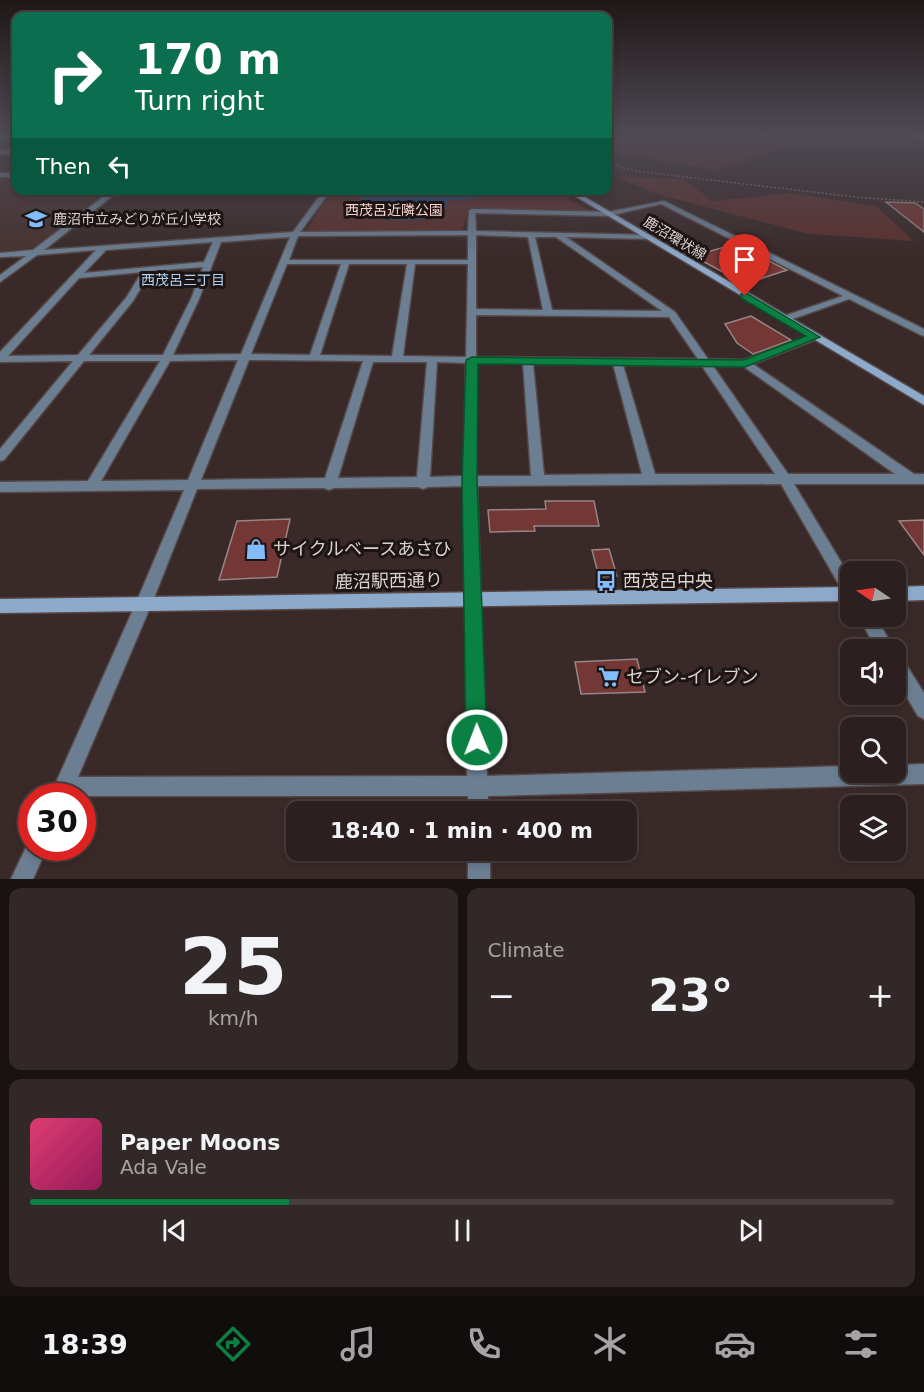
<!DOCTYPE html>
<meta charset="utf-8">
<style>
body{margin:0;font-family:"DejaVu Sans","Noto Sans JP",sans-serif;background:#332828;color:#f1f3f6;height:100vh;display:flex;flex-direction:column;font-size:22px;white-space:nowrap}
*{box-sizing:border-box;margin:0}
p{font-size:20px;color:#a6a3a4}
.icon{flex:none;width:33px;height:33px;fill:none;stroke:currentColor;stroke-width:2;stroke-linecap:round;stroke-linejoin:round}
.map{position:relative;height:879px;overflow:hidden}
.panel{display:flex;flex-direction:column;gap:9px;padding:9px;background:#181211;flex:1}
.panel>*{flex:none}
.hud{position:absolute;left:12px;top:12px;width:600px;height:183px;border-radius:12px;box-shadow:0 3px 9px #0003,0 0 0 2px #473e3d;background:#0b6e4f;color:#fff;overflow:hidden}
.needle{width:39px;rotate:283deg}
.controls{position:absolute;left:840px;top:561px;display:grid;gap:12px}
.controls a{display:grid;place-items:center;width:66px;height:66px;border-radius:12px;background:#2b201f;box-shadow:0 3px 9px #0003,0 0 0 2px #473e3d;font-size:30px}
.speed{position:absolute;left:18px;top:783px;display:flex;gap:12px;font-size:30px;font-weight:700;text-align:center}
.speed>*{display:grid;place-content:center;width:78px;height:78px;border-radius:50%;background:#2b201f;box-shadow:0 3px 9px #0003,0 0 0 2px #473e3d;line-height:1}
.speed .limit{border:9px solid #d22;background:#fff;color:#111}
.pin{position:absolute;display:grid;place-items:center;width:51px;height:51px;color:#fff;margin:-62px -26px;border-radius:50% 50% 50% 0;rotate:-45deg;box-shadow:0 0 6px #0007}
.pin .icon{rotate:45deg}
.me{position:absolute;width:66px;margin:-33px;rotate:359deg;stroke-linejoin:round;filter:drop-shadow(0 0 4px #0008)}
.turn{display:flex;align-items:center;gap:21px;height:126px;padding:0 24px;font-size:27px}
.turn .icon{width:78px;height:78px;stroke-width:2.5}
.turn b{display:block;font-size:42px;line-height:51px}
.then{display:flex;align-items:center;height:57px;padding:0 24px;background:#0003;gap:12px;font-size:22px}
.big{font-size:45px;font-weight:700;line-height:1.1}
.panel .widget{flex:1;display:flex;flex-direction:column;justify-content:center;gap:9px;min-width:0;padding:0 21px;border-radius:12px;background:#332828}
.panel .dial{align-items:center;gap:0}
.dial b{font-size:78px;line-height:1}
.song{display:flex;align-items:center;gap:18px}
.cover{width:72px;height:72px;border-radius:9px;background:linear-gradient(135deg,hsl(340 70% 55%),hsl(330 70% 35%))}
.played{height:6px;border-radius:3px;background:linear-gradient(90deg,#0b8043 30%,#473e3d 30%)}
.keys{display:flex;justify-content:space-around;direction:ltr}
.heat{display:flex;justify-content:space-between;align-items:center;font-size:33px;direction:ltr}
.panel .tiles{flex:1;display:grid;gap:9px;grid-template-columns:1fr 1fr}
.widget:last-child{grid-column:span 2}
.trip{position:absolute;left:286px;top:801px;width:351px;height:60px;border-radius:12px;background:#2b201f;box-shadow:0 3px 9px #0003,0 0 0 2px #473e3d;font-weight:700;line-height:60px;text-align:center}
.dock{display:flex;height:96px;justify-content:space-around;align-items:center;background:#110d0c;color:#a6a3a4}
.dock .icon{width:42px;height:42px}
.dock .selected{color:#0b8043}
.dock b{font-size:27px;color:#f1f3f6}
.map>svg:first-child{display:block}
.built{fill:#473230}
.green{fill:#5b312f}
.water{fill:#224b75}
.building{fill:#733735;stroke:#978584;stroke-width:1.5}
.lines{fill:none;stroke-linecap:round;stroke-linejoin:round}
.street-casing{stroke:#564847;stroke-width:3}
.secondary-casing{stroke:#564847;stroke-width:3}
.path{stroke:#786b6a;stroke-width:1.5;stroke-dasharray:2 2;stroke-linecap:butt}
.street{fill:#6c7e92;fill-rule:evenodd}
.secondary{fill:#8daacb;fill-rule:evenodd}
.route{fill:#0b8043;stroke:#07532c;stroke-width:1.5}
.labels{text-anchor:middle;stroke-width:6;stroke-linejoin:round;paint-order:stroke}
.far-park-label{font-size:14px;fill:#f9d0cd;stroke:#1c1514}
.far-poi-label{font-size:14px;fill:#dbd1d0;stroke:#1c1514;text-anchor:start}
.far-street-label{font-size:14px;fill:#dbd1d0;stroke:#1c1514}
.far-neighbourhood-label{font-size:14px;fill:#b2d1f4;stroke:#1c1514}
.near-poi-label{font-size:18px;fill:#dbd1d0;stroke:#1c1514;text-anchor:start}
.near-street-label{font-size:18px;fill:#dbd1d0;stroke:#1c1514}
</style>
<div class="map">
<svg width="924" height="879" viewBox="0 0 924 879">
<rect width="100%" height="100%" fill="#392a29"/>
<polygon class="built" points="0,176 16,176 16,190 113,191 33,248 0,252"/>
<g class="green">
<polygon points="608,134 769,134 780,149 716,170 608,152"/>
<polygon points="615,176 683,179 713,201 790,193 876,206 914,241 809,234 656,194"/>
<polygon points="331,191 556,191 591,212 469,208 462,231 306,231"/>
</g>
<path class="water" d="M409,190L506,191L513,197L487,196L466,200H448L446,207C440,209 435,215 430,217C415,222 362,221 350,212L353,207L366,202L351,191H360L372,196Z"/>
<g class="building">
<polygon points="886,202 915,203 924,209 924,232"/>
<polygon points="735,244 787,270 745,284 693,256"/>
<polygon points="751,316 791,340 753,354 737,343 725,324"/>
<polygon points="545,501 594,501 599,526 534,526 535,531 490,532 488,510 546,509"/>
<polygon points="290,519 277,577 219,580 237,521"/>
<polygon points="924,520 924,555 899,521"/>
<polygon points="609,549 617,576 599,577 592,550"/>
<polygon points="637,659 645,692 581,694 575,662"/>
</g>
<g class="lines">
<defs>
<g id="street">
<polygon points="0,135 16,136 16,139 0,139"/>
<rect x="0" y="150" width="16" height="4"/>
<rect x="0" y="173" width="16" height="4"/>
<path d="M112,190H120L44,250L293,232L324,190H331L300,232L468,231L469,211L472,209L608,212L664,201L924,329V336L921,335L849,299L787,321H781V317L843,296L661,204L608,216L475,213L476,231L650,235L651,237L647,239L566,237L675,312L708,359L744,360L811,335H817V339L753,364L914,474H924V484H794L850,577V597L845,595L781,484L477,486L487,776L850,766V772H896V765L924,764V784L488,796V812H468V796H50L136,603L184,490L0,492V482L88,481L160,361H84L4,460L0,461V449L73,361L0,362V352L96,250L37,255L0,282V275L26,256L0,257V253L33,250ZM468,235V260H289L298,236ZM476,235L528,237L543,310L476,309ZM290,237L241,354L173,355L199,299L221,242ZM535,237H556L662,311L552,310ZM213,242L204,262L84,273L106,250ZM287,264H341L310,355L251,354ZM349,264H407L392,356L320,355ZM415,264H468L466,357L403,356ZM203,267L191,299L163,355H89L133,301L151,271ZM142,272L126,298L78,355L8,356L79,278ZM476,315L669,317L698,359L476,357ZM238,360L188,480L101,481L170,361ZM249,360L363,361L325,478L201,480ZM373,362H427L417,477L338,478ZM437,362L466,363L464,476L430,477ZM476,363H523L531,476H476ZM533,364H613L642,474L544,475ZM623,365L702,366L775,474H655ZM713,366H743L895,474H788ZM464,486L467,776L78,777L152,603L197,489L324,488L329,490L334,488L418,487L423,489L428,487Z"/>
<polygon points="858,616 875,616 895,650 877,650"/>
<polygon points="896,656 902,658 924,693 924,719 918,716 896,679"/>
<polygon points="32,839 32,848 47,848 33,879 11,879 29,841"/>
<rect x="468" y="850" width="22" height="29"/>
</g>
<g id="secondary">
<polygon points="912,134 924,136 924,140 912,135"/>
<polygon points="565,190 573,190 924,396 924,405"/>
<polygon points="924,586 924,600 896,601 896,587"/>
<polygon points="850,587 850,601 0,613 0,599"/>
</g>
</defs>
<use href="#street" class="street-casing"/>
<use href="#secondary" class="secondary-casing"/>
<polyline class="path" points="608,163 635,171 855,197 924,202"/>
<use href="#street" class="street"/>
<use href="#secondary" class="secondary"/>
</g>
<linearGradient id="sky" x2="0" y2="1"><stop stop-color="#1f1717"/><stop offset="0.52" stop-color="#4e4a54"/><stop offset="1" stop-color="#4e4a54" stop-opacity="0"/></linearGradient>
<rect width="924" height="257" fill="url(#sky)"/>
<polygon class="route" points="741,294 748,294 820,337 745,367 478,364 477,481 487,740 484,747 477,750 469,747 466,740 462,481 466,360 472,357 744,360 806,336 741,298"/>
<defs>
<symbol id="school-bare" viewBox="-9 -9 18 18"><path d="M0-5L7-2L0 1L-7-2ZM-4 1L0 2.5L4 1V4Q0 6-4 4Z" fill="#83bcfb" stroke="#1c1514" stroke-width="2.5" paint-order="stroke"/></symbol>
<symbol id="shop-bare" viewBox="-9 -9 18 18"><path d="M-5-2.5h2.3a2.7 3.5 0 0 1 5.4 0H5L5.5 6h-11ZM-1.5-2.5h3a1.5 2.3 0 0 0-3 0Z" fill="#83bcfb" stroke="#1c1514" stroke-width="2.5" paint-order="stroke"/></symbol>
<symbol id="bus-bare" viewBox="-9 -9 18 18"><path d="M-5-6H5V4H4V6H2V4H-2V6H-4V4H-5ZM-3.5-4V0h7V-4ZM-3.5 1.2v1.5H-2V1.2ZM2 1.2v1.5H3.5V1.2Z" fill="#83bcfb" stroke="#1c1514" stroke-width="2.5" paint-order="stroke"/></symbol>
<symbol id="supermarket-bare" viewBox="-9 -9 18 18"><path d="M-6-5.5h2.5l.6 2H6L4.5 2H-2.5L-4.4-4H-6ZM-1.5 3.2a1.3 1.3 0 1 0 .1 0ZM3 3.2a1.3 1.3 0 1 0 .1 0Z" fill="#83bcfb" stroke="#1c1514" stroke-width="2.5" paint-order="stroke"/></symbol>
</defs>
<g fill-rule="evenodd">
<use href="#school-bare" x="21" y="204" width="30" height="30"/>
<use href="#shop-bare" x="241" y="534" width="30" height="30"/>
<use href="#bus-bare" x="591" y="566" width="30" height="30"/>
<use href="#supermarket-bare" x="594" y="662" width="30" height="30"/>
</g>
<g class="labels">
<g class="far-park-label">
<text x="394" y="215">西茂呂近隣公園</text>
</g>
<g class="far-poi-label">
<text x="53" y="224">鹿沼市立みどりが丘小学校</text>
</g>
<g class="far-street-label">
<text transform="translate(675 238) rotate(31)" y="5">鹿沼環状線</text>
</g>
<g class="far-neighbourhood-label">
<text x="183" y="285">西茂呂三丁目</text>
</g>
<g class="near-poi-label">
<text x="273" y="555">サイクルベースあさひ</text>
<text x="623" y="587">西茂呂中央</text>
<text x="626" y="683">セブン-イレブン</text>
</g>
<g class="near-street-label">
<text transform="translate(389 581) rotate(-1)" y="6">鹿沼駅西通り</text>
</g>
</g>
</svg>
<div class="controls">
<a><svg class="needle" viewBox="-14 -14 28 28"><path d="M0-13l5 13h-10z" fill="#e53935"/><path d="M0 13l5-13h-10z" fill="#a6a3a4"/></svg></a>
<a><svg class="icon" aria-label="sound" viewBox="0 0 24 24"><path d="M4 9h4l5-4v14l-5-4H4zM17 9q2 3 0 6"/></svg></a>
<a><svg class="icon" aria-label="search" viewBox="0 0 24 24"><circle cx="10" cy="10" r="6"/><path d="M15 15l6 6"/></svg></a>
<a><svg class="icon" aria-label="layers" viewBox="0 0 24 24"><path d="M12 4l9 5-9 5-9-5zM3 14l9 5 9-5"/></svg></a>
</div>
<div class="speed"><div class="limit">30</div></div>
<div class="pin" style="left:745px;top:296px;background:#d93025"><svg class="icon" aria-label="arrive" viewBox="0 0 24 24"><path d="M6 21V4h12l-3 4 3 4H6"/></svg></div>
<svg class="me" style="left:477px;top:740px" viewBox="-20 -20 40 40"><circle r="17" fill="#0b8043" stroke="#fff" stroke-width="3"/><path d="M0-11L8 9 0 5-8 9z" fill="#fff"/></svg>
<div class="trip">18:40 · 1 min · 400 m</div>
<div class="hud">
<div class="turn"><svg class="icon" aria-label="right" viewBox="0 0 24 24"><path d="M7 20v-9h11M14 6l5 5-5 5"/></svg><div><b>170 m</b>Turn right</div></div>
<div class="then">Then<svg class="icon" aria-label="left" viewBox="0 0 24 24"><path d="M17 20v-9H6M10 6l-5 5 5 5"/></svg></div>
</div>
</div>
<section class="panel">
<div class="tiles">
<div class="widget dial"><b>25</b><p>km/h</p></div>
<div class="widget"><p>Climate</p>
<div class="heat"><a>−</a><b class="big">23°</b><a>+</a></div>
</div>
<div class="widget">
<div class="song"><i class="cover"></i><div><b>Paper Moons</b><p>Ada Vale</p></div></div>
<div class="played"></div>
<div class="keys"><svg class="icon" aria-label="previous" viewBox="0 0 24 24"><path d="M18 5L8 12l10 7zM5 5v14"/></svg><svg class="icon" aria-label="pause" viewBox="0 0 24 24"><path d="M8 5v14M16 5v14"/></svg><svg class="icon" aria-label="next" viewBox="0 0 24 24"><path d="M6 5l10 7-10 7zM19 5v14"/></svg></div>
</div>
</div>
</section>
<nav class="dock">
<b>18:39</b>
<svg class="icon selected" aria-label="directions" viewBox="0 0 24 24"><path d="M12 3l9 9-9 9-9-9zM9 14v-3h6M13 9l2 2-2 2"/></svg>
<svg class="icon" aria-label="music" viewBox="0 0 24 24"><path d="M9 18V5l10-2v13"/><circle cx="6" cy="18" r="3"/><circle cx="16" cy="16" r="3"/></svg>
<svg class="icon" aria-label="phone" viewBox="0 0 24 24"><path d="M5 4h4l2 5-3 2q2 4 5 5l2-3 5 2v4C11 20 4 13 5 4z"/></svg>
<svg class="icon" aria-label="climate" viewBox="0 0 24 24"><path d="M12 3v18M4 7l16 10M4 17L20 7"/></svg>
<svg class="icon" aria-label="car" viewBox="0 0 24 24"><path d="M5 17H2v-5l4-1 3-4h7l3 4 3 1v5h-3M9 17h6M6 11h13"/><circle cx="7" cy="17" r="2"/><circle cx="17" cy="17" r="2"/></svg>
<svg class="icon" aria-label="filters" viewBox="0 0 24 24"><path d="M4 7h16M4 17h16"/><circle cx="9" cy="7" r="2"/><circle cx="15" cy="17" r="2"/></svg>
</nav>
